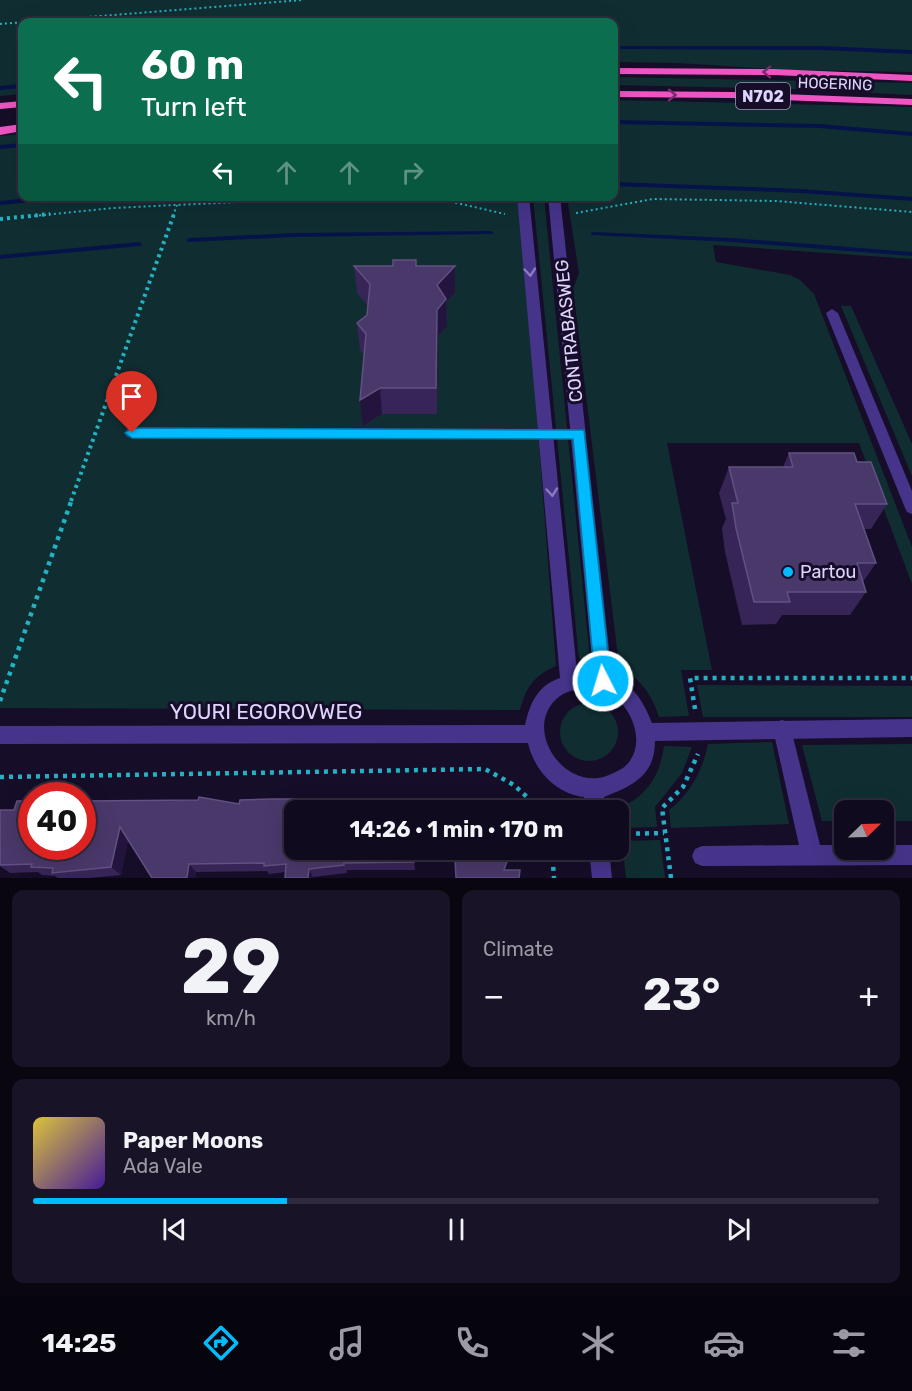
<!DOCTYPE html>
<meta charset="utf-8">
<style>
body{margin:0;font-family:Rubik,sans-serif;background:#191327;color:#f1f3f6;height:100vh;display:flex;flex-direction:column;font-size:22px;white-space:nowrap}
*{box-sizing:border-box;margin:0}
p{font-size:20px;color:#9c9aa4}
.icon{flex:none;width:33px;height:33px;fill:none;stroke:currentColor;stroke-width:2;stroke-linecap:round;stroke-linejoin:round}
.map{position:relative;height:878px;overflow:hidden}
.drawer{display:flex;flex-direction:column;gap:12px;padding:12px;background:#090610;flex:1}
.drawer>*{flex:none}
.guide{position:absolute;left:18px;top:18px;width:600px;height:183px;border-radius:12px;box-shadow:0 6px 24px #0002,0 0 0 2px #302b3c;background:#0b6e4f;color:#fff;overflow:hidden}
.needle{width:39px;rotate:67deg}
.fabs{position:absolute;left:834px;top:800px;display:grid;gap:12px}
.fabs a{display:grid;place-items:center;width:60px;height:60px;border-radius:12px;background:#100a1e;box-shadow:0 6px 24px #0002,0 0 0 2px #302b3c;font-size:30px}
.speed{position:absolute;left:18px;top:782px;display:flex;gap:12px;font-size:30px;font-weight:700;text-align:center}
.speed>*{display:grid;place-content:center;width:78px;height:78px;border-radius:50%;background:#100a1e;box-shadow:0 6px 24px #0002,0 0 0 2px #302b3c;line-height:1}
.speed .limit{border:9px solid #d22;background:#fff;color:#111}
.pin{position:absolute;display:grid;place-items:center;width:51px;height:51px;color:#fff;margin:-62px -26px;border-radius:50% 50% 50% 0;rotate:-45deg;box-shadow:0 0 6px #0007}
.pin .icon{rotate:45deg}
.me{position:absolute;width:66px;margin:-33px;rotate:355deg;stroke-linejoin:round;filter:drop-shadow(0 0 4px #0008)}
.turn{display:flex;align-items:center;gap:21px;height:126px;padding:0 24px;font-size:27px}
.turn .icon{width:78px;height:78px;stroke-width:2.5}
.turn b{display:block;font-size:42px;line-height:51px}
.lanes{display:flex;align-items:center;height:57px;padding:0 24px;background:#0003;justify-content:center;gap:30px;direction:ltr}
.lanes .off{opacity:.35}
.big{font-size:45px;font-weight:700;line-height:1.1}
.drawer .widget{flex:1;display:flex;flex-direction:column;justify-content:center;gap:9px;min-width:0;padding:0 21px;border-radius:12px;background:#191327}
.drawer .dial{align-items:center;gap:0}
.dial b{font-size:78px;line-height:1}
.song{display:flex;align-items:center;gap:18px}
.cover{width:72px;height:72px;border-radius:9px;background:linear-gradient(135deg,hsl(50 70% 55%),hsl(260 70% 35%))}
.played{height:6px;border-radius:3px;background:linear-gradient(90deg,#0bf 30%,#302b3c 30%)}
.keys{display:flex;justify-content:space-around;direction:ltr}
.heat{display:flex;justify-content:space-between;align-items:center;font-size:33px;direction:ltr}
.drawer .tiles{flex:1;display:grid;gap:12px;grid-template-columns:1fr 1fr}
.widget:last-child{grid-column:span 2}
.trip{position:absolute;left:284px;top:800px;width:345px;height:60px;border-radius:12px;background:#100a1e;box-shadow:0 6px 24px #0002,0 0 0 2px #302b3c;font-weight:700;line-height:60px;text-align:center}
.tabs{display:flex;height:96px;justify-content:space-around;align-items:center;background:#06040c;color:#9c9aa4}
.tabs .icon{width:42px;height:42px}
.tabs .on{color:#0bf}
.tabs b{font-size:27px;color:#f1f3f6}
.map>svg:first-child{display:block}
.green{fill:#102e32}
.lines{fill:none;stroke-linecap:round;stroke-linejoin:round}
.stream{fill:#061349;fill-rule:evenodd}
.path-far2{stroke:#24b2c3;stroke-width:2;stroke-dasharray:2 3;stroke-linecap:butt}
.path-far1{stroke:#24b2c3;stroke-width:4;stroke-dasharray:3 4;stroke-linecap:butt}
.path{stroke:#24b2c3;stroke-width:4.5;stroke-dasharray:4 5;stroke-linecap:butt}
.service{fill:#46348b;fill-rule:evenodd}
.minor{fill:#46348b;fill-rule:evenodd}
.tertiary{fill:#46348b;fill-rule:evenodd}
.trunk{fill:#ee55c2;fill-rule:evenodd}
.wall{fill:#372558}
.shaded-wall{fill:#22143d}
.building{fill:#49386a;stroke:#615081;stroke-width:1.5}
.oneway{stroke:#772d6d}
.oneway2{stroke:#8b7cbf}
.route{fill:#0bf;stroke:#007aa6;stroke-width:1.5}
.poi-dot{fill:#0bf;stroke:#160d28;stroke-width:2}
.labels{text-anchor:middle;stroke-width:6;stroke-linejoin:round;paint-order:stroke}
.far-street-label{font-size:15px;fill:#e0d4ff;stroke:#160d28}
.shield{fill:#160d28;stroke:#a398be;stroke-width:1.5}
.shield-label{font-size:16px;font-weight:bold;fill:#e0d4ff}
.street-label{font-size:18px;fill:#e0d4ff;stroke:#160d28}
.poi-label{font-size:18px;fill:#e0d4ff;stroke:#160d28;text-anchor:start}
.near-street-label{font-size:21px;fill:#e0d4ff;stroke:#160d28}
</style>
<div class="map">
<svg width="912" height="878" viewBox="0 0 912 878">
<rect width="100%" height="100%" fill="#160d28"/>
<g class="green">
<polygon points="0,0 912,0 912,72 788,70 679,63 614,62 614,22 22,22 22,94 0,96"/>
<polygon points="614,77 912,83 912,95 792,89 614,85"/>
<path d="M614,100L912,107V259L713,245L716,262L790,275L800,280L814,294L912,547V584L859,443H667L712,670H681L689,716L659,717C652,693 639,679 619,665L573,289L579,273L567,197L614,196Z"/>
<path d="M22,134V196L520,197L556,666C534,675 526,688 520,710L0,708V136Z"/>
<polygon points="533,197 544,197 590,659 579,659"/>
<polygon points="841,306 851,306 912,444 912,476"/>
<polygon points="697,685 912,686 912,717 703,717"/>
<circle cx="589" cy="732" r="29"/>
<path d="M772,742L789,824L671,828L669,810C691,793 702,771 708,744Z"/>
<polygon points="912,744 912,821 884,821 884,810 844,810 844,821 822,821 802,745"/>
<path d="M664,746L692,747L682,773L655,807L657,827L621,828L617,809C646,797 660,777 664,746Z"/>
<polygon points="660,840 665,878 626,878 622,841"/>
</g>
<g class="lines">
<g class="stream">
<polygon points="821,46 912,50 912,54 821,50 614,49 614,46"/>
<polygon points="22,84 22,88 0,90 0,86"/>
<polygon points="614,120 819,124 912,132 912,136 819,128 614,124"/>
<polygon points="22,143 22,147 0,149 0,145"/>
<polygon points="614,182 801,189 912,197 912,201 801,193 614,186"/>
<polygon points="47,196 75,196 72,198 0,205 0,201"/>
<polygon points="491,231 493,232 493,234 293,237 189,242 186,240 189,238 293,233"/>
<polygon points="593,232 732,238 912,252 912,256 732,242 591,235 591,233"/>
<polygon points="139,242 142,244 141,246 0,259 0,255"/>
</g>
<g class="path-far2">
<polyline points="0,24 302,0"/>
<polyline points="426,196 505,214"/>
<polyline points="576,213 653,199 776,201 912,212"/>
<polyline points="34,216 114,208 362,196"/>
<polyline points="173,216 177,205"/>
</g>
<g class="path-far1">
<polyline points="0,219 50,214"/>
<polyline points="71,501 174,214"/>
</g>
<g class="path">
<polyline points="0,701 72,499"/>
<polyline points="695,709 690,678 912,678"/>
<polyline points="0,777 485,769 514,785 541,810"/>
<polyline points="618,834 664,833"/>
<polyline points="552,849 554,878"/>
<polyline points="671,878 662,808 683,787 698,754"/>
</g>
<g class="service">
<polygon points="832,309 838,313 912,491 912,514 907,512 905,508 826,313"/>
<polygon points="132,428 579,429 584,430 586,434 584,438 579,439 132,438 127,437 125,433 127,429"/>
</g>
<polygon class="minor" points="782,720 789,722 791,729 820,845 844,845 844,849 884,849 884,845 912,845 912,865 702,866 695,863 692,856 695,849 702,846 799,845 773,729 775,722"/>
<g class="tertiary">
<path d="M517,196H529L577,672L586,669L593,671L548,196H560L612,677C634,685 643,701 652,723L912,719V737L655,741C655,776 632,786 604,797L605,810H585L584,797C556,794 534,770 528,743L0,744V726L525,725C530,703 538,685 560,678ZM586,687C595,689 604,690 612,695C631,707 644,739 631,759C626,768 618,771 609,775C565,794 519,727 560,696C567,691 578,689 586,687Z"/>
<polygon points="589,849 609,849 612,878 592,878"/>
</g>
<g class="trunk">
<polygon points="614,68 774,69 912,75 912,81 774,75 614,74"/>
<polygon points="614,91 732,92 912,99 912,105 732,98 614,97"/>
<polygon points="22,101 22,107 0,109 0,103"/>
<polygon points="22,124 22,131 0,135 0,127"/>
</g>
</g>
<g class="wall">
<polygon points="354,266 416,266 455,293 446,302 447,326 438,336 437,414 382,414 363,426 364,355 360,350 357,323 367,315 368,306 357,293"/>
<polygon points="789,453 857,462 887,504 871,529 864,529 876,563 863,582 866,592 850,615 782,615 776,624 742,625 725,552 722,528 726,519 719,493 729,467 783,467"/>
<polygon points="82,801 415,849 415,870 347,870 347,873 313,877 313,878 285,878 286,872 269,874 267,871 196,872 195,878 152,878 128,840 121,875 89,878 58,878 55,876 42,875 38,872 10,873 0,866 0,810 14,810"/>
</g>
<g class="shaded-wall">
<polygon points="455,266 455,293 446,302 447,326 438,336 437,414 437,285"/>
<polygon points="380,388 382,414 363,426 360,400"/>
<polygon points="120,827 129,836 121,875 111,867"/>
<polygon points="414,849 415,849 415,870 414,862"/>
<polygon points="189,864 196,872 195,878 185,878"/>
<polygon points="309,869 313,877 313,878 308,878"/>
</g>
<g class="building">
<polygon points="393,260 416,260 416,266 455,266 437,285 446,299 437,310 436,388 380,388 360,400 366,334 357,323 367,315 370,284 354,266 393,266"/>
<polygon points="789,453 854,453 857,462 871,462 887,504 855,504 876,563 857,563 866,592 787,592 790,602 754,602 736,528 732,503 738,503 729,467 793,467"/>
<polygon points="199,797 239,804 240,800 272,799 415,799 414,810 294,810 294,849 414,849 414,862 344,863 344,865 309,869 308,878 285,878 286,864 264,866 264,863 189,864 187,877 185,878 152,878 120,827 111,867 52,873 53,868 31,867 32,864 0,865 0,810 14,810 17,801 32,801 32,846 82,846 82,801 198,800"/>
<polygon points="474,851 498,851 509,856 504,870 520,870 519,878 456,878 455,859"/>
</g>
<defs><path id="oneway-chevron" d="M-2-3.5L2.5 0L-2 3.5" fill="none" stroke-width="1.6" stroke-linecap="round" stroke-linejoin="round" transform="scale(1.5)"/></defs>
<g class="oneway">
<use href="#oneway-chevron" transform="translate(767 72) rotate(-179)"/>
<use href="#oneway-chevron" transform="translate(672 95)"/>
</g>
<g class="oneway2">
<use href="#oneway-chevron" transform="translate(530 272) rotate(85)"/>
<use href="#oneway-chevron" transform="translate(552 492) rotate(85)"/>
</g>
<polygon class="route" points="132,428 584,430 611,681 609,687 603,689 597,687 595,681 573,439 132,438 125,433"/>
<circle class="poi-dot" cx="788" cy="572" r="6"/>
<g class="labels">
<g class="far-street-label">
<text transform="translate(835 84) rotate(2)" y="5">HOGERING</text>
</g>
<rect class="shield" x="736" y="83" width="54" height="26" rx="4.5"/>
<g class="shield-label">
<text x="763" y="102">N702</text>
</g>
<g class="street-label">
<text transform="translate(569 331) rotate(-96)" y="6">CONTRABASWEG</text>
</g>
<g class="poi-label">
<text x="800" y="578">Partou</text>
</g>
<g class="near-street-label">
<text x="266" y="719">YOURI EGOROVWEG</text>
</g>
</g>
</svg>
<div class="fabs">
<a><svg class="needle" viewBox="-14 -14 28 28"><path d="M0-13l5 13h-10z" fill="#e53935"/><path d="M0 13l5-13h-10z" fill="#9c9aa4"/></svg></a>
</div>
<div class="speed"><div class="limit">40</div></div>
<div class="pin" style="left:132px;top:433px;background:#d93025"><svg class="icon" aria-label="arrive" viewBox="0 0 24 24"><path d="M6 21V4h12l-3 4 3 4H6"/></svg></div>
<svg class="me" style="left:603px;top:681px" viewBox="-20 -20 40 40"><circle r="17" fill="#0bf" stroke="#fff" stroke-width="3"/><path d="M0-11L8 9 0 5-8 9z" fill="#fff"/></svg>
<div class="trip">14:26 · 1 min · 170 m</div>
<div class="guide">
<div class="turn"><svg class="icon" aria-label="left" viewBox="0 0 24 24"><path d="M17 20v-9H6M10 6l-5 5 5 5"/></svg><div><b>60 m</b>Turn left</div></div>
<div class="lanes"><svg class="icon" aria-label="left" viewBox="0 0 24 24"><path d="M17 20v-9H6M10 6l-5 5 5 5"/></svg><svg class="icon off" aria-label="ahead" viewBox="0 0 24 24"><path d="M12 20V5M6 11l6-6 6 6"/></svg><svg class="icon off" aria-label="ahead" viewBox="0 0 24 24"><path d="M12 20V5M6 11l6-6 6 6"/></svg><svg class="icon off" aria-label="right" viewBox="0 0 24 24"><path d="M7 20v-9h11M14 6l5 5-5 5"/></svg></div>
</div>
</div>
<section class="drawer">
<div class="tiles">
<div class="widget dial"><b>29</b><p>km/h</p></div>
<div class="widget"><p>Climate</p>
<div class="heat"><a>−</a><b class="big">23°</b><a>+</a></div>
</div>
<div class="widget">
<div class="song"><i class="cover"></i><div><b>Paper Moons</b><p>Ada Vale</p></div></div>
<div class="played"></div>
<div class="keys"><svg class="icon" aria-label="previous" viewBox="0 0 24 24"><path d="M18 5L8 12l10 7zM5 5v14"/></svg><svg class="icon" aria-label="pause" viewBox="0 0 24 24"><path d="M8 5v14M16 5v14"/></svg><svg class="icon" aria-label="next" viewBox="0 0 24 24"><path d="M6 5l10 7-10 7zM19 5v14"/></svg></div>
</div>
</div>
</section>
<nav class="tabs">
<b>14:25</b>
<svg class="icon on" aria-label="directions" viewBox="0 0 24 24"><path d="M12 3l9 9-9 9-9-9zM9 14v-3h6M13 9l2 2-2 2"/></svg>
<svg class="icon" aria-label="music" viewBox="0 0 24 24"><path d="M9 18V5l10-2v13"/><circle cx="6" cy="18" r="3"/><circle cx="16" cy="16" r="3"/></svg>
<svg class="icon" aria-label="phone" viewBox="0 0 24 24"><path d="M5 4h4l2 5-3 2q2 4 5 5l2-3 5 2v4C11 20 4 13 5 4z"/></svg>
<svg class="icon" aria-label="climate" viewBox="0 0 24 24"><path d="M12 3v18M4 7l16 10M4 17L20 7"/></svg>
<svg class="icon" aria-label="car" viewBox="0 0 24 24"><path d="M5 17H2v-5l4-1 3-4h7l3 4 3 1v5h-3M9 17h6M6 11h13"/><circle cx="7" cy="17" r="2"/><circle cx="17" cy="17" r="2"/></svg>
<svg class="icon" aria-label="filters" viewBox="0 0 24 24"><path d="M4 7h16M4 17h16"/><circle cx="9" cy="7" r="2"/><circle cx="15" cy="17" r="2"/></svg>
</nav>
